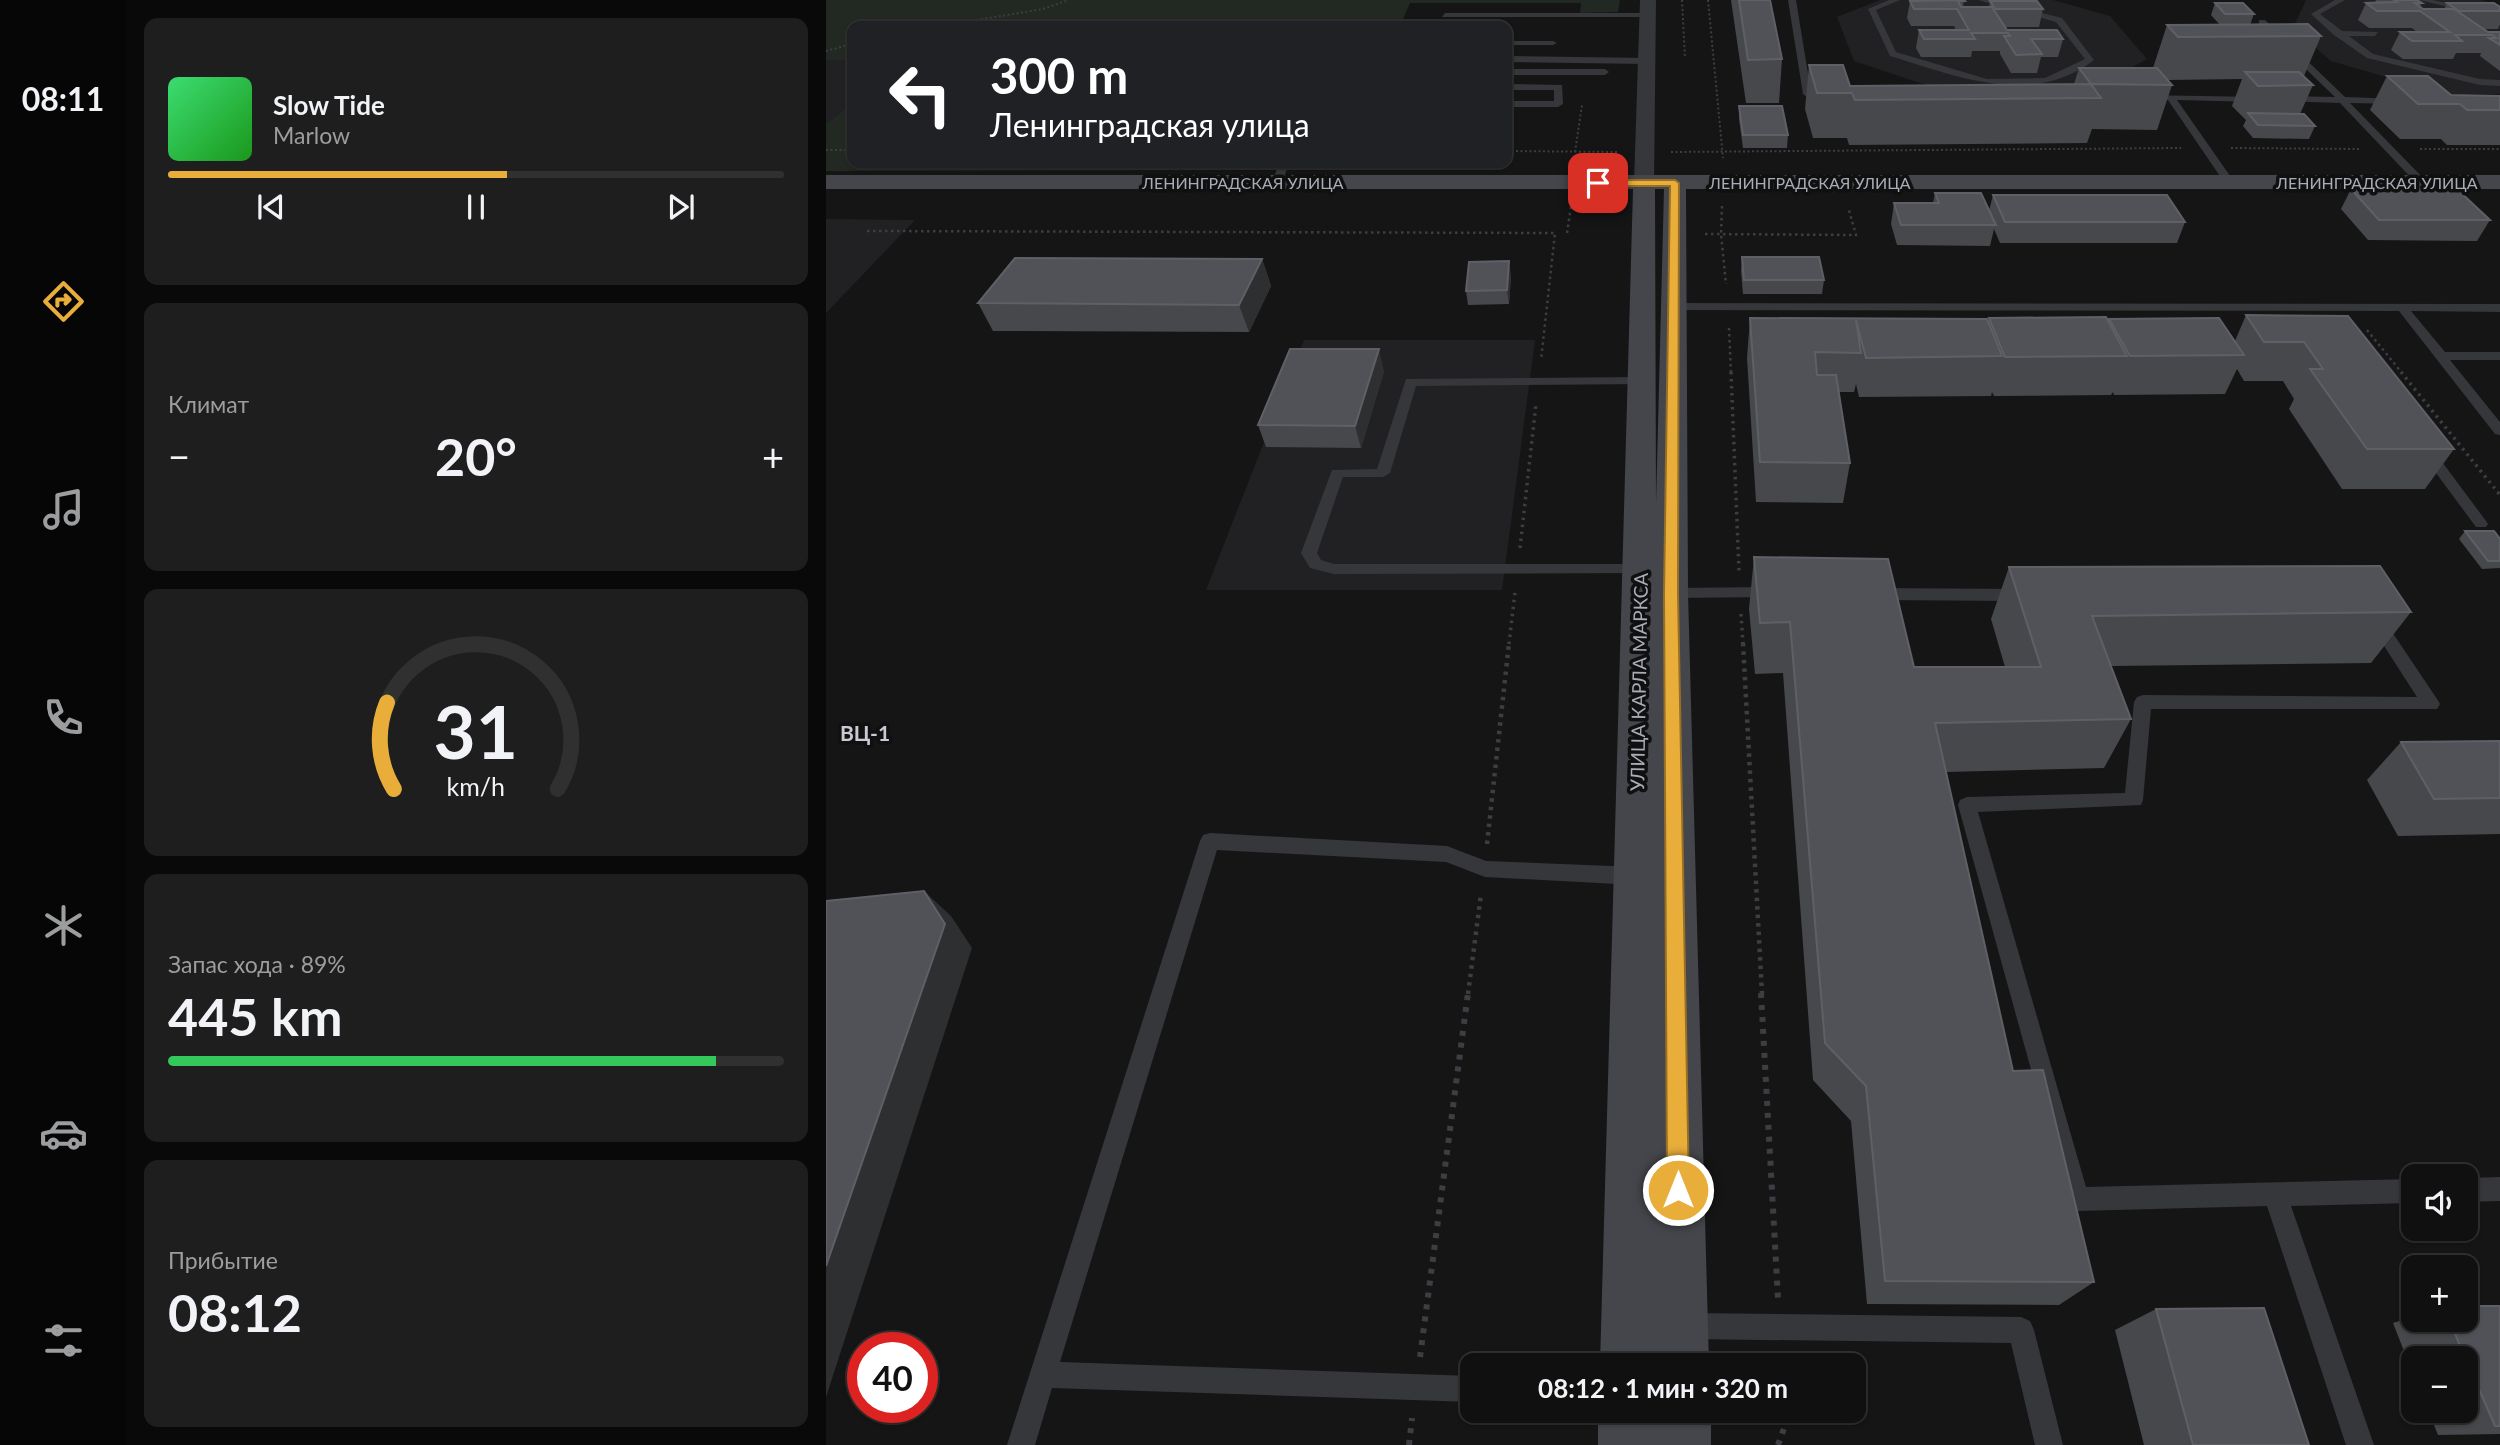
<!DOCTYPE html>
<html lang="ru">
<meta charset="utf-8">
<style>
body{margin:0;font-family:Lato,sans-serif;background:#1e1e1e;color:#f1f3f6;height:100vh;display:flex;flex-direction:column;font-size:26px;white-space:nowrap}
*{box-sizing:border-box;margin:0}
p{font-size:23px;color:#9c9d9f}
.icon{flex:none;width:38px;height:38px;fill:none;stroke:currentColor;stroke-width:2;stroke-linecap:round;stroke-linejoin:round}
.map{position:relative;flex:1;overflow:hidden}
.panel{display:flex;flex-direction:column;gap:18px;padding:18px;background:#090909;width:700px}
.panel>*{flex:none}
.guide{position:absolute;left:21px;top:21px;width:665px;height:147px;border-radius:14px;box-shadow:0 2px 5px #0004,0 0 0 2px #303030;background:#202124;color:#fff;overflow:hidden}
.controls{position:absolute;left:1575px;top:1164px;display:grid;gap:14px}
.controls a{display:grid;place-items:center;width:77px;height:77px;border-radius:14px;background:#101010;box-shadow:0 2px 5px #0004,0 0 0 2px #303030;font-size:35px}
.speed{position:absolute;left:21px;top:1332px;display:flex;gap:14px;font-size:35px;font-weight:700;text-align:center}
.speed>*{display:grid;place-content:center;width:91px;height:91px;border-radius:50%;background:#101010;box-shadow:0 2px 5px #0004,0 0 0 2px #303030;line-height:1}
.speed .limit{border:10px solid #d22;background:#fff;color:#111}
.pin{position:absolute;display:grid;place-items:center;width:60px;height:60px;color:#fff;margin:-30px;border-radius:14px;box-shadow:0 4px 10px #0006}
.me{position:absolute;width:77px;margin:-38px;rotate:0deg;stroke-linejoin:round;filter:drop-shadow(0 0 5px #0008)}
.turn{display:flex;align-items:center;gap:24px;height:147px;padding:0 28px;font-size:32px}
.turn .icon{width:91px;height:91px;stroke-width:2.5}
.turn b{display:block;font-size:49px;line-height:60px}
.big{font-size:52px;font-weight:700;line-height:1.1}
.panel .card{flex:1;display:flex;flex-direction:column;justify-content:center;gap:10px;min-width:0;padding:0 24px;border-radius:14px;background:#1e1e1e}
.panel .dial{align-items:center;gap:0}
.dial svg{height:182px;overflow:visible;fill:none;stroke:#303030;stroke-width:7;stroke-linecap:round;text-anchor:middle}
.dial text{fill:#f1f3f6;stroke:none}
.song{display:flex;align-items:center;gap:21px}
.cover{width:84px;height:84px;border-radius:10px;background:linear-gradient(135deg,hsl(140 70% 55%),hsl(120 70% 35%))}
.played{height:7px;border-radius:4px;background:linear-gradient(90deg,#e9ad3a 55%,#303030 55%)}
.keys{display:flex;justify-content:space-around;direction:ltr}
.heat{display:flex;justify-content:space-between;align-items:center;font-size:38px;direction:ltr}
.charge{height:10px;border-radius:5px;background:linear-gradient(90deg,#34c759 89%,#303030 0)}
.trip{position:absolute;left:634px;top:1353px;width:406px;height:70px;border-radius:14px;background:#101010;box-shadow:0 2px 5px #0004,0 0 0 2px #303030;font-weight:700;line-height:70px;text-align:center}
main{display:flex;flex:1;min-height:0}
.tab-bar{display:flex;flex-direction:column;width:126px;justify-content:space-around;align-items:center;background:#060606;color:#9c9d9f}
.tab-bar .icon{width:49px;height:49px}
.tab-bar .on{color:#e9ad3a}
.tab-bar b{font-size:32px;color:#f1f3f6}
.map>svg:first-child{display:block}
.built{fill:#212123}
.green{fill:#212922}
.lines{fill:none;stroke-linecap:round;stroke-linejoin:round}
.path-far4{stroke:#3c3e42;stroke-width:2;stroke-dasharray:2 2.5;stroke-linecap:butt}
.path-far3{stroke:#3c3e42;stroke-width:2.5;stroke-dasharray:2.5 3.5;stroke-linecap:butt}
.path-far2{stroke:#3c3e42;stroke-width:3.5;stroke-dasharray:2.5 4.5;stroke-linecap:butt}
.path-far1{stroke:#3c3e42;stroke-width:4.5;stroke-dasharray:3.5 5;stroke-linecap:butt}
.path{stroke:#3c3e42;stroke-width:6;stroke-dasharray:5 7;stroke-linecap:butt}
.lane{fill:#36373b;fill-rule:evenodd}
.street{fill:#36373b;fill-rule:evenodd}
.secondary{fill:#44464b;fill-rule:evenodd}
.wall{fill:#46484b}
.shaded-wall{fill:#2e2f31}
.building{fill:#515257;stroke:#5e6066;stroke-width:2}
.route{fill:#e9ad3a;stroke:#977026;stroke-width:2}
.labels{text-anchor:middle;stroke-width:7;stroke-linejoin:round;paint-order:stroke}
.far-street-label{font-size:16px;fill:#a7acb6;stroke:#101011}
.street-label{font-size:19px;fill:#a7acb6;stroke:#101011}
.neighbourhood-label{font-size:21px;font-weight:bold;fill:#c8cbd2;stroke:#101011}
</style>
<main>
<nav class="tab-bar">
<b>08:11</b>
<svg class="icon on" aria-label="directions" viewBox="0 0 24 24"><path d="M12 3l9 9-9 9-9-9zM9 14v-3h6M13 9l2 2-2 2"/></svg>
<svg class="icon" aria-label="music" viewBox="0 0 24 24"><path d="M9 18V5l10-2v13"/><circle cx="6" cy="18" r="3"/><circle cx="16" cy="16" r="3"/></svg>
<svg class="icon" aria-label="phone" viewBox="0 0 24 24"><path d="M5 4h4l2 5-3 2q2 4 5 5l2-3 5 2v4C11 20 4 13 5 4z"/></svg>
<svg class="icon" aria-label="climate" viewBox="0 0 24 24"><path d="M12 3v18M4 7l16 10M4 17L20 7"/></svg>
<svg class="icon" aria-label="car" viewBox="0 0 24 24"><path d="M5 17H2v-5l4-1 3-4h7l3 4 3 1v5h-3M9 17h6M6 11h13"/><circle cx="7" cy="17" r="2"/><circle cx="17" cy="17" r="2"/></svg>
<svg class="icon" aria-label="filters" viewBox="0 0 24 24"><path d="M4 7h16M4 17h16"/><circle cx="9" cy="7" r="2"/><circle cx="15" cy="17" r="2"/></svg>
</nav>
<section class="panel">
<div class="card">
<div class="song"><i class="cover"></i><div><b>Slow Tide</b><p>Marlow</p></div></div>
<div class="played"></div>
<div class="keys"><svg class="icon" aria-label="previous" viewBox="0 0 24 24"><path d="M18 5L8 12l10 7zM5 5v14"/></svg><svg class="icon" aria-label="pause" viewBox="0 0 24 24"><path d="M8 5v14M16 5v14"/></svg><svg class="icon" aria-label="next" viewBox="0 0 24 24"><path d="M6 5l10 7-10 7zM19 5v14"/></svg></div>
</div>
<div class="card"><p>Климат</p>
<div class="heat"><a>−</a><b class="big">20°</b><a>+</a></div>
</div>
<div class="card dial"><svg viewBox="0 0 100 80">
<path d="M14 69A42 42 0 1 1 86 69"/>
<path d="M14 69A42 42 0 0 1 11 31" stroke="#e9ad3a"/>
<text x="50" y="56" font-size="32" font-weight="700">31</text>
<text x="50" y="72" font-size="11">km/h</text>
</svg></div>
<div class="card"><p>Запас хода · 89%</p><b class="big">445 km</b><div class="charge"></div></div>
<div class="card"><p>Прибытие</p><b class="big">08:12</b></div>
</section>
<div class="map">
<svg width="1674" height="1445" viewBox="0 0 1674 1445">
<rect width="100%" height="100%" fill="#151516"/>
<g class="built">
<polygon points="1054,0 1227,0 1284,16 1321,59 1257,95 1127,94 1028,61 1011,17"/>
<polygon points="1480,0 1655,0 1674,5 1674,94 1618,94 1505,61 1467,28"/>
<polygon points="0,60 26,60 26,103 0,124"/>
<polygon points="0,219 89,220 0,313"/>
<polygon points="478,340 709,340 676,590 380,590"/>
</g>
<g class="green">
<polygon points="0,0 794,0 792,12 754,13 755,3 584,3 574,26 26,26 26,60 0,60"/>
<polygon points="26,103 26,163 442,163 438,170 0,171 0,124"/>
</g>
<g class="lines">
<g class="path-far4">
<polyline points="856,0 859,58"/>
<polyline points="882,0 897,158"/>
<polyline points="115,26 217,9 243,0"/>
<polyline points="0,51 26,44"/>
<polyline points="1405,148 1533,149"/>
<polyline points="1594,149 1674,149"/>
<polyline points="0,150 26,150"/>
<polyline points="681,151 791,152"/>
<polyline points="749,152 756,105"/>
<polyline points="845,152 1355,148"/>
</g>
<g class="path-far3">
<polyline points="896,206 895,234 900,284"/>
<polyline points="41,231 729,233 715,360"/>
<polyline points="741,233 745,206"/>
<polyline points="879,234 1030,235 1022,207"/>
<polyline points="903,328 905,373"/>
<polyline points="1541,330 1576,373"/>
</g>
<g class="path-far2">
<polyline points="905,372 913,571"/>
<polyline points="1575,372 1674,495"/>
<polyline points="694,548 710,404"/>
<polyline points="915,614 917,644"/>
<polyline points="683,644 689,592"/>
</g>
<g class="path-far1">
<polyline points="917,643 936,994"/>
<polyline points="661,844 683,643"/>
<polyline points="642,994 655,894"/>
</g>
<g class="path">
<polyline points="935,993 952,1298"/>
<polyline points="594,1357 642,993"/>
<polyline points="583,1445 586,1418"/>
<polyline points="952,1445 960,1423 959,1410"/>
</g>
<g class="lane">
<polygon points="962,0 970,0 985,92 1005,93 1005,97 981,97 977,94"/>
<path d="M1063,0H1074L1050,10L1070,52L1161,79L1219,78L1259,59L1230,22L1152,0H1165L1236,18L1268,60C1206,108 1130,76 1064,56L1042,9Z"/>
<polygon points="1509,0 1519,0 1494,14 1516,31 1552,32 1549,36 1523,36 1547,54 1654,79 1674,80 1674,86 1654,85 1541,58 1508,35 1485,14"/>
<polygon points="1593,0 1607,0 1674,15 1674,19"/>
<polygon points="619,13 822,13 826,15 822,17 616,17"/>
<polygon points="1433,20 1439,20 1519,97 1574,99 1576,101 1571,104 1524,103 1600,181 1600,185 1592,185 1514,103 1456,101 1456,97 1459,96 1509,97 1433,24"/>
<polygon points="681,41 727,41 731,43 727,45 681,45"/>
<polygon points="681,56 821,58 825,61 821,64 681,62"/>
<polygon points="681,69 779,69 783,72 779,75 681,75"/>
<polygon points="681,84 736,85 737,104 732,107 681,107 681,101 728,101 728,90 681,90"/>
<polygon points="1316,95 1434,97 1434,101 1431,102 1351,100 1409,183 1408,185 1400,185 1342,100 1319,100 1316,99"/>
<polygon points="453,163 463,163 456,183 451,186 446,183"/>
<polygon points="847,303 1674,304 1674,312 1585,311 1619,352 1674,352 1674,360 1624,360 1674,422 1674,435 1669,434 1573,311 843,310 841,307"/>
<polygon points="817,377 822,378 822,384 590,386 564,473 557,477 517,477 491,553 495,560 508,564 814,564 822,569 819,573 508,574 484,568 475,553 506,470 551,469 580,379"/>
<polygon points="1600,446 1605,447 1660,521 1662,524 1660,527 1650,527 1593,450"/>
<polygon points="946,587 954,592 946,597 845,598 837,593 845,588"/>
<polygon points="1048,588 1195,589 1203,595 1195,601 1048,600 1040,594"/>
<polygon points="1550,615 1556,617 1611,699 1614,704 1611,709 1325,709 1317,800 1315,805 1152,812 1260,1187 1587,1179 1587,1203 1465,1206 1548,1445 1520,1445 1441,1206 1251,1211 1243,1207 1132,805 1134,800 1141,797 1299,793 1308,702 1311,697 1317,695 1591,697 1542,621"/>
<polygon points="384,833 621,846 660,861 810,867 817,870 820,876 817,882 810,885 659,877 620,862 391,850 234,1362 646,1376 646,1402 226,1388 209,1445 181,1445 374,841 377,835"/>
<polygon points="1674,1177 1674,1201 1640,1202 1640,1178"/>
<polygon points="861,1313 1195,1317 1204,1321 1208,1330 1237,1445 1209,1445 1185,1343 861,1339 852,1335 848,1326 852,1317"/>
</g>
<polygon class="street" points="814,0 830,0 828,183 825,187 811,187 808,183"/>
<g class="secondary">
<path d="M0,175H1674V189H860L862,593L883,1365H774L807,189H0ZM829,189H838L830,504Z"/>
<rect x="772" y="1410" width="113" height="35"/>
</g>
</g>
<g class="wall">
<polygon points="905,0 944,0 956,59 953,103 920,103"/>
<polygon points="1138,0 1137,7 1163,7 1164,1 1217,9 1213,27 1179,27 1181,30 1237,39 1232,57 1215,57 1211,73 1185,73 1174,54 1174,51 1146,51 1145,57 1095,57 1090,48 1093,30 1130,30 1128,26 1085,26 1081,18 1084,1"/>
<polygon points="1550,0 1591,0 1596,3 1594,7 1597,9 1618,9 1621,3 1674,7 1674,24 1672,29 1657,29 1662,32 1674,32 1674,71 1654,56 1655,53 1630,53 1627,59 1577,59 1565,50 1574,32 1591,32 1586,28 1543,28 1532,20 1540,3 1549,3"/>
<polygon points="1389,3 1428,14 1424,25 1495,36 1478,76 1487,85 1474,114 1489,126 1483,139 1427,138 1417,126 1420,120 1406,106 1416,79 1342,80 1346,85 1331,130 1266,129 1261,143 1023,145 1021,138 987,138 979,109 983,65 1024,86 1248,84 1253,68 1327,68 1341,25 1394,25 1385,15"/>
<polygon points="1561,76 1625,95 1674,96 1674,145 1621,145 1615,139 1574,139 1544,110"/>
<polygon points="913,106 962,135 961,148 917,148 913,119"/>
<polygon points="1525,189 1664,220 1651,241 1542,240 1515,209"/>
<polygon points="1109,193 1163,211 1167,195 1359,222 1351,243 1174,243 1168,229 1164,246 1071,245 1065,224 1068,203 1107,203"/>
<polygon points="916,257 998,280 996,294 917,294 915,271"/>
<polygon points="436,259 445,286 423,332 167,331 152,303"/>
<polygon points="685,275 683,304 642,305 640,291"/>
<polygon points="1420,315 1522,316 1628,449 1599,489 1516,489 1463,409 1468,399 1457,381 1418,381 1411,369 1399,394 1288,395 1287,392 1285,395 1168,396 1166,392 1165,396 1033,397 1030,384 1028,392 1012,392 1024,463 1017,503 930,502 921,358 924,318 1162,322 1163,318 1282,322 1283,319 1409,341"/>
<polygon points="558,371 535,448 440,447 432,425"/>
<polygon points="1639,531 1674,539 1674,568 1656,569 1633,539"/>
<polygon points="928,557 1088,667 1179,667 1165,619 1183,567 1585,612 1545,663 1285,666 1305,719 1278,768 1120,772 1187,1071 1268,1282 1233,1305 1041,1304 1025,1121 987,1080 957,673 929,674 923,609"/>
<polygon points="1674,741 1674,834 1572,836 1541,780 1575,742"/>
<polygon points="1674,1306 1674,1434 1612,1435 1602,1410 1640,1410 1640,1358 1587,1358 1587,1374 1567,1323 1587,1317 1587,1320 1640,1320"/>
<polygon points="1330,1309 1483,1445 1318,1445 1289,1330"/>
</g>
<g class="shaded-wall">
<polygon points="436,259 445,286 423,332 413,305"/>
<polygon points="683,261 685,275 683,304 681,290"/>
<polygon points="553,349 558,371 535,448 529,426"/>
<polygon points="98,891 125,916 146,948 0,1397 0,1266"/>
</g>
<g class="building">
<polygon points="913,0 944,0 956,59 922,60"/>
<polygon points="1138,0 1139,1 1132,1 1135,7 1166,7 1181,30 1231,30 1237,39 1205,39 1216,54 1190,55 1178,36 1184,36 1182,33 1145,33 1149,39 1098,39 1093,30 1143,30 1131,9 1088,9 1084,1"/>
<polygon points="1568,0 1591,0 1596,3 1589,3 1597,9 1628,9 1662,32 1674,32 1674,45 1663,38 1670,38 1666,35 1629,35 1636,41 1586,41 1574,32 1624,32 1594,11 1551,11 1540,3 1571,2"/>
<polygon points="1164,1 1211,1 1217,9 1169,9"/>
<polygon points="1389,3 1417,3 1428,14 1399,14"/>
<polygon points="1621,3 1668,3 1674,7 1674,11 1633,11"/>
<polygon points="1482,24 1495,36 1352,37 1341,25"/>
<polygon points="983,65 1017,65 1024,86 1265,84 1253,68 1331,68 1346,85 1265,84 1275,98 1029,100 1026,93 991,93"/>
<polygon points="1419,72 1473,72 1487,85 1432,86"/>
<polygon points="1561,76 1602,76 1625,95 1674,96 1674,110 1641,110 1634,104 1592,104"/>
<polygon points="913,106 956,106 962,135 917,135"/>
<polygon points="1422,113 1478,114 1489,126 1432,125"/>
<polygon points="1525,189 1631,189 1664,220 1553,220"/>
<polygon points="1109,193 1155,193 1170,225 1075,225 1068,203 1113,203"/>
<polygon points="1167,195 1341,195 1359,222 1179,222"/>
<polygon points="916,257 993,257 998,280 918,280"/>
<polygon points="189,258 436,259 413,305 152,303"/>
<polygon points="683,261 681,290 640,291 643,262"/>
<polygon points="1420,315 1522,316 1628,449 1541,449 1484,369 1497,369 1478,342 1438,342"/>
<polygon points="1280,317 1301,356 1179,357 1163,318"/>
<polygon points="924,318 1161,319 1176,356 1040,358 1030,320 1035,353 989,352 991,375 1010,375 1024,463 934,462"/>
<polygon points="1393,318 1418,355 1304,356 1283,319"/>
<polygon points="464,349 553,349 529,426 432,425"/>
<polygon points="1639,531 1668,531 1674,539 1674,561 1662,561"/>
<polygon points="928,557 1062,559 1088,667 1215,667 1183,567 1554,566 1585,612 1266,616 1305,719 1109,723 1187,1071 1217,1070 1268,1282 1059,1281 1040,1086 999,1043 964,622 934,623"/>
<polygon points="1674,741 1674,798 1608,799 1575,742"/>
<polygon points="98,891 119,924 0,1266 0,901"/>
<polygon points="1640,1306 1674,1306 1674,1426 1669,1426 1623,1320 1640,1320"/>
<polygon points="1438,1308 1483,1445 1367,1445 1330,1309"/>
</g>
<polygon class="route" points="849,180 853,183 852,593 863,1190 860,1198 852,1201 844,1198 841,1190 838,593 844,186 772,186 767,183 772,180"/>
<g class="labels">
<g class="far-street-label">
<text x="417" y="189">ЛЕНИНГРАДСКАЯ УЛИЦА</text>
<text x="984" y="189">ЛЕНИНГРАДСКАЯ УЛИЦА</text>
<text x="1551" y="189">ЛЕНИНГРАДСКАЯ УЛИЦА</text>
</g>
<g class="street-label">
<text transform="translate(813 682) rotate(-89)" y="7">УЛИЦА КАРЛА МАРКСА</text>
</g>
<g class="neighbourhood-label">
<text x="39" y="741">ВЦ-1</text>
</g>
</g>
</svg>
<div class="controls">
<a><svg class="icon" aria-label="sound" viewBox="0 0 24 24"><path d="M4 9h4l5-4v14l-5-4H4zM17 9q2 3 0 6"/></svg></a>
<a>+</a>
<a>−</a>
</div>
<div class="speed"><div class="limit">40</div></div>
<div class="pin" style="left:772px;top:183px;background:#d93025"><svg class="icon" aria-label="arrive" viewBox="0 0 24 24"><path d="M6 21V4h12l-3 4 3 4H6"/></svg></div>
<svg class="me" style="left:852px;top:1190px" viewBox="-20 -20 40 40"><circle r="17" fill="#e9ad3a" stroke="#fff" stroke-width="3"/><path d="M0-11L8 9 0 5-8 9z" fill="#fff"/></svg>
<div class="trip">08:12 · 1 мин · 320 m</div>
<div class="guide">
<div class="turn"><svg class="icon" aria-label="left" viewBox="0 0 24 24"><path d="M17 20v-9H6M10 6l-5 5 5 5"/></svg><div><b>300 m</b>Ленинградская улица</div></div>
</div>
</div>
</main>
